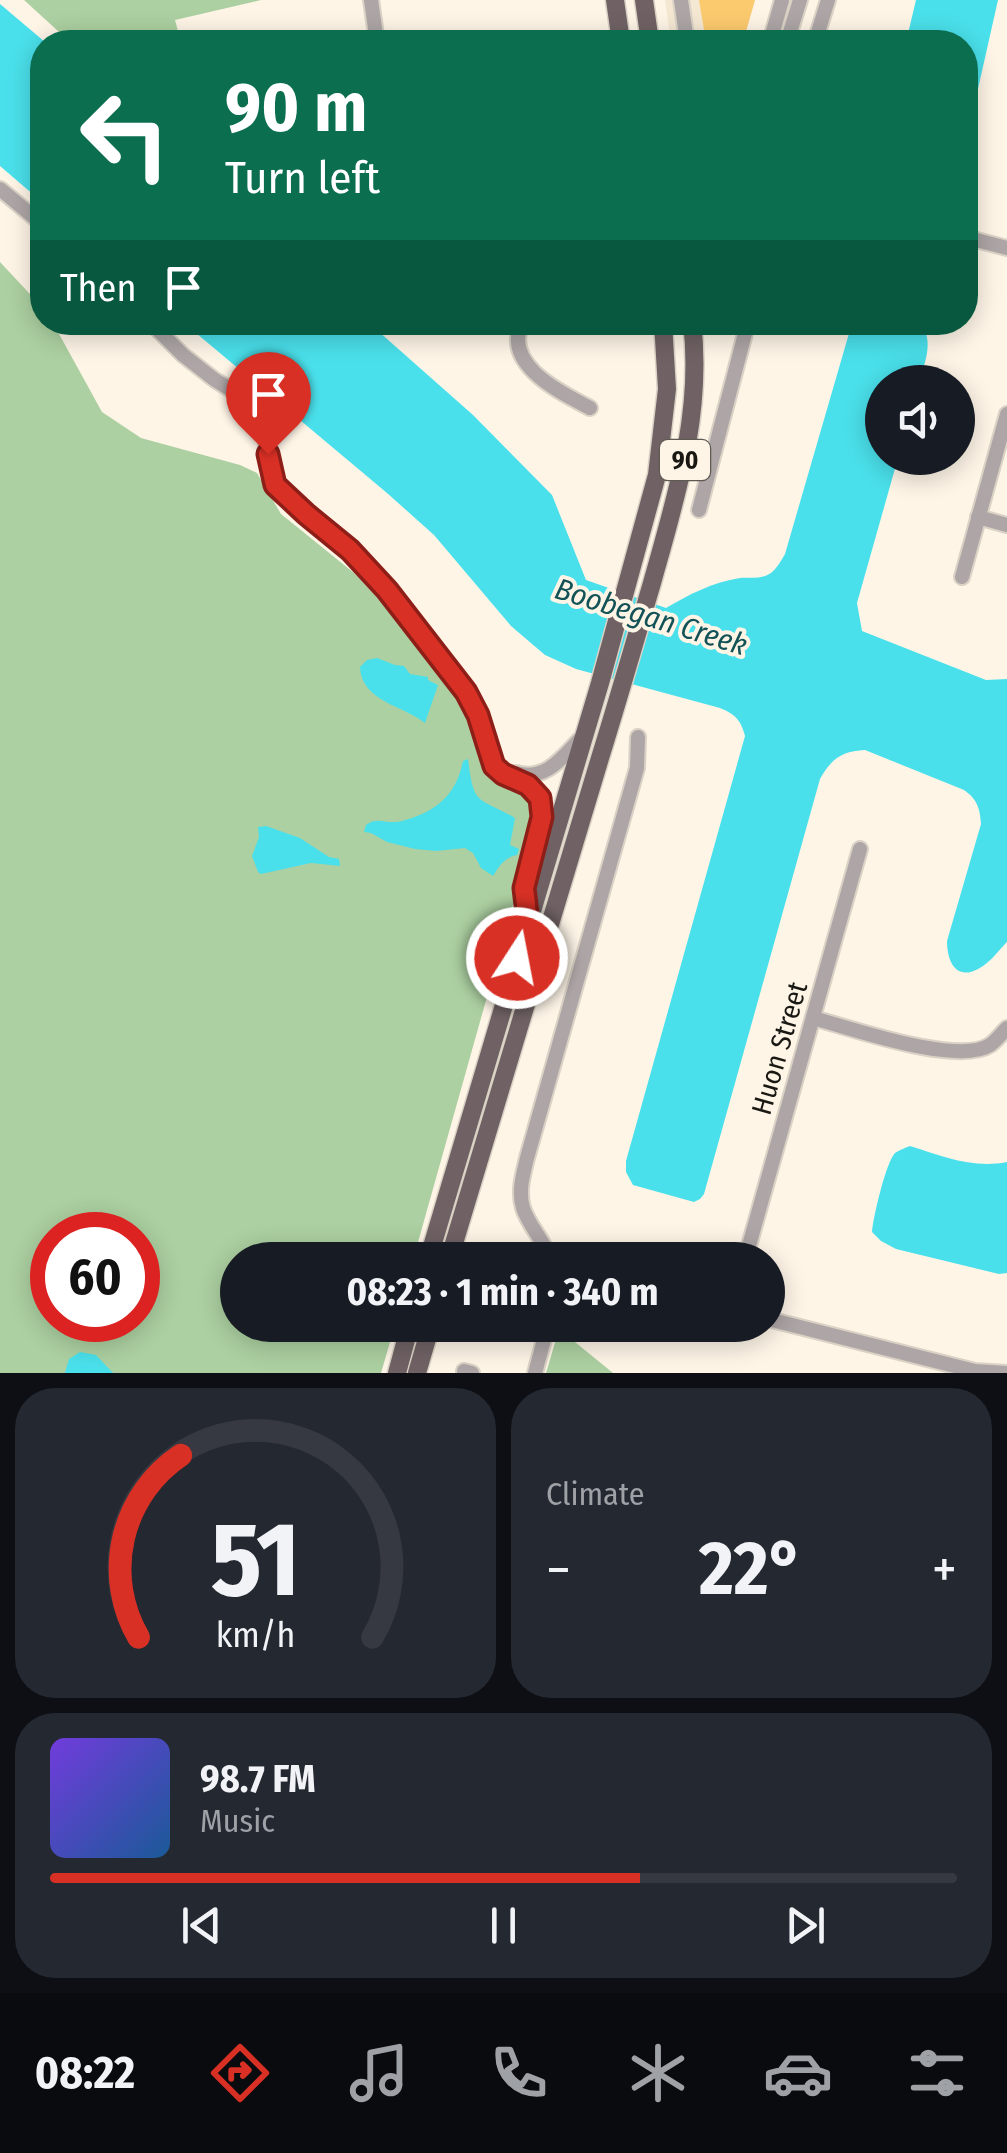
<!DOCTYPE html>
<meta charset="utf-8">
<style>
body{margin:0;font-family:"Fira Sans Condensed",sans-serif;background:#242831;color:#f1f3f6;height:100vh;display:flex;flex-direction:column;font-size:38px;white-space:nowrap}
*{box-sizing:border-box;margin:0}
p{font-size:32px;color:#9ea1a6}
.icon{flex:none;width:55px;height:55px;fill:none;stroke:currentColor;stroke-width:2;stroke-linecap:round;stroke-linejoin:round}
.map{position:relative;height:1373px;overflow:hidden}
.drawer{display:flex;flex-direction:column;gap:15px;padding:15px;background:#0d0f14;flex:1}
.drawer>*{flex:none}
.guide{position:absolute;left:30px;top:30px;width:948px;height:305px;border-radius:40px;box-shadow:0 5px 25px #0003;background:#0b6e4f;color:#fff;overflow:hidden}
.controls{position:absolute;left:865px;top:365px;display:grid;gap:20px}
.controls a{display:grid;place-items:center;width:110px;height:110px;border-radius:50%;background:#171b24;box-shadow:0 5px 25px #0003;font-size:50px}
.speed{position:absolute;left:30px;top:1212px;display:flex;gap:20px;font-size:50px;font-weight:700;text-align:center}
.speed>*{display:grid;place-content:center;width:130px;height:130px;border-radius:50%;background:#171b24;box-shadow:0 5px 25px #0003;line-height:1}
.speed .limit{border:15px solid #d22;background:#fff;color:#111}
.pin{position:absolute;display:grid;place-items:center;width:85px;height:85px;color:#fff;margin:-102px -42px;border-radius:50% 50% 50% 0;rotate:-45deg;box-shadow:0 0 10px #0007}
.pin .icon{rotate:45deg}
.me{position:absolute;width:110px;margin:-55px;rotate:11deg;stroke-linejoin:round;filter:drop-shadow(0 0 8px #0008)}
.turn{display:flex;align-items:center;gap:35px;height:210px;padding:0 30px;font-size:45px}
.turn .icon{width:130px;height:130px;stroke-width:2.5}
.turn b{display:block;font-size:70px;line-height:85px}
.then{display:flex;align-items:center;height:95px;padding:0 30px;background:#0003;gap:20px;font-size:38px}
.big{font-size:75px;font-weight:700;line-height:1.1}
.drawer .card{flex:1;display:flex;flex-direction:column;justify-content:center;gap:15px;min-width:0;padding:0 35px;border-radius:40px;background:#242831}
.drawer .dial{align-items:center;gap:0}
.dial svg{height:260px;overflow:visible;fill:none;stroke:#363941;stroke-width:7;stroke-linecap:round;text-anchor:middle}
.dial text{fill:#f1f3f6;stroke:none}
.song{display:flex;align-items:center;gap:30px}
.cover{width:120px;height:120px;border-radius:15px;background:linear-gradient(135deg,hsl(260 70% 55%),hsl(210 70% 35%))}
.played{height:10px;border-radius:5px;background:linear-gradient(90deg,#d93025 65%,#363941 65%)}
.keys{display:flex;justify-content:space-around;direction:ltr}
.heat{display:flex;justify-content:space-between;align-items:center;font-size:55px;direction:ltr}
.drawer .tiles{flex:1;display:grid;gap:15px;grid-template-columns:1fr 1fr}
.card:last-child{grid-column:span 2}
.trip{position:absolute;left:220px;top:1242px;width:565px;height:100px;border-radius:50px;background:#171b24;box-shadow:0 5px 25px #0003;font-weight:700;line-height:100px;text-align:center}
.tab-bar{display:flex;height:160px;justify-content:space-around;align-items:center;background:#090b0e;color:#9ea1a6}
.tab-bar .icon{width:70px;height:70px}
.tab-bar .on{color:#d93025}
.tab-bar b{font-size:45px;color:#f1f3f6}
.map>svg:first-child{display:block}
.built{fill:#f5e8d3}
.green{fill:#acd0a1;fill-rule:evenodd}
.water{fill:#4ae0eb}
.building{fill:#fcca6e}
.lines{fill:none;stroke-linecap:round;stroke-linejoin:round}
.minor-casing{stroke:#dad2c5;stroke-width:18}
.major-casing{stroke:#dad2c5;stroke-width:21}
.minor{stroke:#ada5a6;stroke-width:14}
.major{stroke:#706264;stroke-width:18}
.route-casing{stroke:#8d1f18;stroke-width:25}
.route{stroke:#d93025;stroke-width:18}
.labels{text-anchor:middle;stroke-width:8;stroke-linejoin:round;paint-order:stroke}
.shield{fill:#fef5e7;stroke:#5e5a53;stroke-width:2.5}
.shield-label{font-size:25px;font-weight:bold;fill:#1a1813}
.street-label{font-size:28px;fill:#1a1813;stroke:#fef5e7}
.water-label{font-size:30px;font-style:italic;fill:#135357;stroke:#fef5e7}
</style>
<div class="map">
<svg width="1007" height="1373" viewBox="0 0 1007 1373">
<rect width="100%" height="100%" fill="#fef5e7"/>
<polygon class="built" points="665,0 755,0 743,42 671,42"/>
<g class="green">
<polygon points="24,0 261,0 175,20 181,42 70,42"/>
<path d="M0,262L42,307V322L53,323L102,412L141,438L240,465L257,473L281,514L354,573L388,609L442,676L475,723L481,753L488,768L523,788L538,802L537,819L413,1260H238V1325H395L381,1373H0ZM52,1235H138V1320H52Z"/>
<polygon points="559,1329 613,1373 546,1373"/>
</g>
<g class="water">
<polygon points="916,0 998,0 971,120 965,129 965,42 906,42"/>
<polygon points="0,4 45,42 42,42 42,202 0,166"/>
<path d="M184,323H369L473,415L552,495L586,580L666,608C688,595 713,582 740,578C751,577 760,580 771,573C777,568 781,561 785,554L852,323H921C934,342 925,362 919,382H882V458H898L857,603L862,631L986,680L1007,679V942C999,950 992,960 983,966C958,983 947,964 947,941L981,824C980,808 977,799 964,790L865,750C842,751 831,759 820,779L704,1194L700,1199L694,1202L633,1185L626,1172V1161L745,736C741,720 735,714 720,708L576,669L545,655L511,626L434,535L387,493Z"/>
<path d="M377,658L395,665L404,666L410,674L428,677V680L438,685L425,723C404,706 361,701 360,667L367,660Z"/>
<path d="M468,759C474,807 477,796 515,818L510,845L519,849L517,855C505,857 499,866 493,876L481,868L473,853L465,848L436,851L415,849L387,842L371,833L364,832L366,825C377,817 383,823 396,822C400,822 408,819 412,818C441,808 457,791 463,761Z"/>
<polygon points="266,826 300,838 329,857 339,859 340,866 311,863 261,874 258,872 252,856 259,837 258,827"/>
<path d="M910,1146C942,1156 973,1169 1007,1162V1273L999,1274L896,1249L881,1241L872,1232C873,1218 886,1162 895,1153C899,1150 905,1148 910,1146Z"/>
<polygon points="80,1352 96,1355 113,1373 65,1373 69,1359"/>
</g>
<polygon class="building" points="699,0 755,0 743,42 706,42"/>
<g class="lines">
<defs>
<g id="minor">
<polyline points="371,0 377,42"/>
<polyline points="681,0 687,42"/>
<polyline points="770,42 782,0"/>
<polyline points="787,42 800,0"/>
<polyline points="815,42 828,0"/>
<polyline points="0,189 42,224"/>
<polyline points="965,237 1007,248"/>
<polyline points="150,322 183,355 215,380 243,397 262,423 275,485 305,514 350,550 387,589 466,692 478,715 494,766 503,774 527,785 540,798 542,817 523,888 528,919"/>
<path d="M522,322C502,365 560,392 590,408"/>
<polyline points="699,510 748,322"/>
<polyline points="978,517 1007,525"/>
<polyline points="962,577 1007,414"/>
<path d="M516,773C547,782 564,755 584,735"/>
<path d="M813,1018C851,1028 957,1066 990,1045C996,1041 1002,1033 1007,1028"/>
<path d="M549,1260C545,1240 529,1227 523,1208C518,1191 523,1175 527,1158L637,768L638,737"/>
<polyline points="745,1260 860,849"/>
<polyline points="768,1319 975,1371 1007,1373"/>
<polyline points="464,1371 472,1373"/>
<polyline points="535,1373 548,1325"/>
</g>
<g id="major">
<polyline points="615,0 621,42"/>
<polyline points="644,0 650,42"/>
<polyline points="428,1260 600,683 657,475 667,389 663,322"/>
<path d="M449,1260C498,1092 549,925 600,758C618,700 635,641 652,583C676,497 703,413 692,322"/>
<polyline points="397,1373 410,1325"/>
<polyline points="417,1373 431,1325"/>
</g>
</defs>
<use href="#minor" class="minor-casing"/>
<use href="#major" class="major-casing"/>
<use href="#minor" class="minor"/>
<use href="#major" class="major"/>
</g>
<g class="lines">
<defs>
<polyline id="route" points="268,454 275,485 306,514 350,550 387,590 466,692 478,715 494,766 503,774 528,785 540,798 542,817 524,888 528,922 517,958"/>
</defs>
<use href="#route" class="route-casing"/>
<use href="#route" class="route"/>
</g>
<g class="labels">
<rect class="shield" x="660" y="440" width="50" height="40" rx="8"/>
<g class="shield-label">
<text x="685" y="469">90</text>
</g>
<g class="street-label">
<text transform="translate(779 1048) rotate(-74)" y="10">Huon Street</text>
</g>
<g class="water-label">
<text transform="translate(651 617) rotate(17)" y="10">Boobegan Creek</text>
</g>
</g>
</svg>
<div class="controls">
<a><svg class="icon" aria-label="sound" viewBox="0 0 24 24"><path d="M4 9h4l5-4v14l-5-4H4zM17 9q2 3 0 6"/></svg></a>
</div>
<div class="speed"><div class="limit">60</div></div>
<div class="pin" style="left:268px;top:454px;background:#d93025"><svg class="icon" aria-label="arrive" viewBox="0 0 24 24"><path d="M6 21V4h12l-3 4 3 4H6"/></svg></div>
<svg class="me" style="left:517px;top:958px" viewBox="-20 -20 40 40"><circle r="17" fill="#d93025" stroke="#fff" stroke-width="3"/><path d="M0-11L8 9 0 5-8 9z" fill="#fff"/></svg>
<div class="trip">08:23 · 1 min · 340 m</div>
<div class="guide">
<div class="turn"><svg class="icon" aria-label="left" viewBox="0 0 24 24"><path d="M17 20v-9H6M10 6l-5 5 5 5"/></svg><div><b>90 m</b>Turn left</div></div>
<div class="then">Then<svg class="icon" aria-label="arrive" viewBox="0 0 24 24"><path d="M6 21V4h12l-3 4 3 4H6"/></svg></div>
</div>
</div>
<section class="drawer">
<div class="tiles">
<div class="card dial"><svg viewBox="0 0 100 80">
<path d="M14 69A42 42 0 1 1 86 69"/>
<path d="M14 69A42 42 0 0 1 27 13" stroke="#d93025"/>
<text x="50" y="56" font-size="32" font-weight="700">51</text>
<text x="50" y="72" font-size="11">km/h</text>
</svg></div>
<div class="card"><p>Climate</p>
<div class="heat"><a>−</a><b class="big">22°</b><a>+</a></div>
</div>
<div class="card">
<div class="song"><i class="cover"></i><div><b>98.7 FM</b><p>Music</p></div></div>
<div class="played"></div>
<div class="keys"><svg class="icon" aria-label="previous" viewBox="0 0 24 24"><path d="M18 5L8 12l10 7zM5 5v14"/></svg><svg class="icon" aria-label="pause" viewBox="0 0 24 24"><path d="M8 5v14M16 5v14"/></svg><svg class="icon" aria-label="next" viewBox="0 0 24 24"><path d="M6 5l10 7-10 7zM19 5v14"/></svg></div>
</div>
</div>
</section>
<nav class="tab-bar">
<b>08:22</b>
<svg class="icon on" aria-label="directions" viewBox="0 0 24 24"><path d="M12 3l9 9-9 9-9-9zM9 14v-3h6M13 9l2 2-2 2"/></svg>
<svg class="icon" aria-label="music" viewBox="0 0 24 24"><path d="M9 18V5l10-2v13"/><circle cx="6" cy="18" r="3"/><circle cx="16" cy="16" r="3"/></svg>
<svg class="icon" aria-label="phone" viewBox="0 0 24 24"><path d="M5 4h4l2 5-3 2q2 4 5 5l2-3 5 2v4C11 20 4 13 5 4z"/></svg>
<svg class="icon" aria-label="climate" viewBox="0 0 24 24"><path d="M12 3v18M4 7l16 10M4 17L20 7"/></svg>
<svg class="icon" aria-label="car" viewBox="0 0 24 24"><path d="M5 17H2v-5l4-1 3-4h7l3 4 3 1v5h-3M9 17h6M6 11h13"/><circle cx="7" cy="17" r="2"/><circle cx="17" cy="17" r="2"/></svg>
<svg class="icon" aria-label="filters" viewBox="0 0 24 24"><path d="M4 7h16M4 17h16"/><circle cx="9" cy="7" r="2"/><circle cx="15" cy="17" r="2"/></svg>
</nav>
